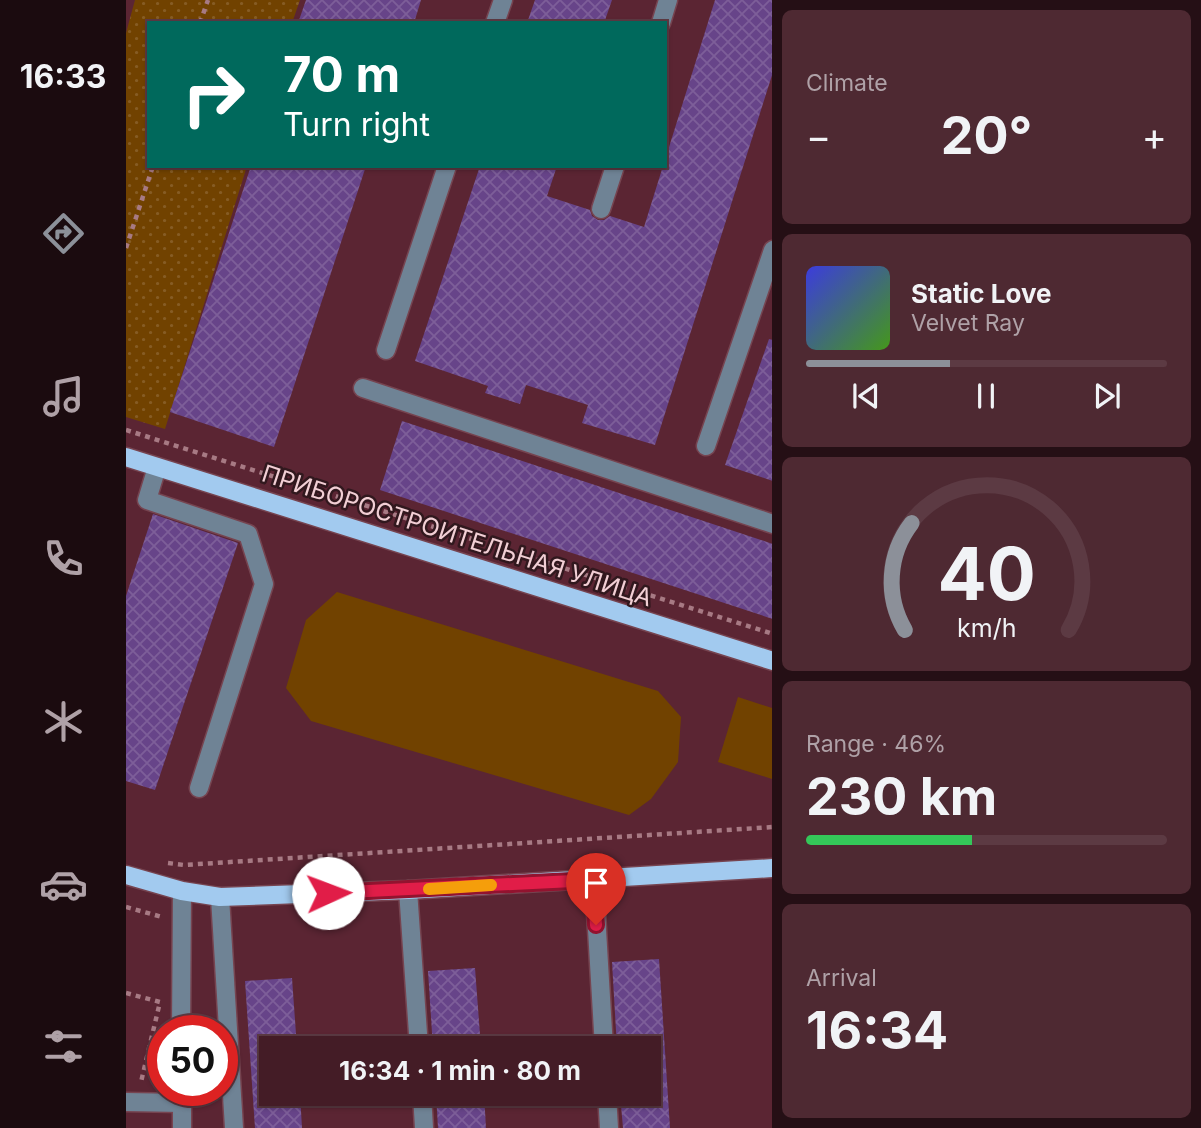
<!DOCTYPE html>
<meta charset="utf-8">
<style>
body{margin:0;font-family:Inter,sans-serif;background:#4e2932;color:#f1f3f6;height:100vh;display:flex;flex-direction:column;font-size:26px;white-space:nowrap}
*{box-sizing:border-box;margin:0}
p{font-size:23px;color:#afa1a7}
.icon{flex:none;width:38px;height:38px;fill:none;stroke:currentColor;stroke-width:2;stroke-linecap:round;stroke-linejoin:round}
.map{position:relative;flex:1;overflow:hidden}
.details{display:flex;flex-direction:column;gap:10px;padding:10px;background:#250f15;width:429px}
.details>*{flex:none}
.guide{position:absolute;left:21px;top:21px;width:520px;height:147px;border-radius:0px;box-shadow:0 2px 5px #0004,0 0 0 2px #5c3a43;background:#00695c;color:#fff;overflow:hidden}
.speed{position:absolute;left:21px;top:1015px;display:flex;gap:14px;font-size:35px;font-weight:700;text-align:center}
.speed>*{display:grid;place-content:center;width:91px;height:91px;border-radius:50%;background:#441c26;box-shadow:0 2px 5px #0004,0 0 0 2px #5c3a43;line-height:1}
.speed .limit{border:10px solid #d22;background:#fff;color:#111}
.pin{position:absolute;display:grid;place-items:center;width:60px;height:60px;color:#fff;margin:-72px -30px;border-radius:50% 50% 50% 0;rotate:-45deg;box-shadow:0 0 7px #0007}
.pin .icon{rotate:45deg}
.me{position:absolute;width:77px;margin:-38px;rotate:88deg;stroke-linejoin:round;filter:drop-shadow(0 0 5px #0008)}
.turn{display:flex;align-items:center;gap:24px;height:147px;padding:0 21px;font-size:32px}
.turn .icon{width:91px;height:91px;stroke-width:2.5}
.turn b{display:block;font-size:49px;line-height:60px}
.big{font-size:52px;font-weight:700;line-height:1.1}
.details .widget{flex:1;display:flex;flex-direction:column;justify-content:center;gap:10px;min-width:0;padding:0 24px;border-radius:10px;background:#4e2932}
.details .dial{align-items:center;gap:0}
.dial svg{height:182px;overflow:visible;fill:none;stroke:#5c3a43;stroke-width:7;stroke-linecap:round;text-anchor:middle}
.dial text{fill:#f1f3f6;stroke:none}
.song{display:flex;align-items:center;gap:21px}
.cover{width:84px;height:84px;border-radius:10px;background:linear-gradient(135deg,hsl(240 70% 55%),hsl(100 70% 35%))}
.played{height:7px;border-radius:4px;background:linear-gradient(90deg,#8c9099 40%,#5c3a43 40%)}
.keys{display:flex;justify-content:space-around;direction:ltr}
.heat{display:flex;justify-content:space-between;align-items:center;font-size:38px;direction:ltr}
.charge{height:10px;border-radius:5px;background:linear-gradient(90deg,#34c759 46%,#5c3a43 0)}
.trip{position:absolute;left:133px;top:1036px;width:402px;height:70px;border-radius:0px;background:#441c26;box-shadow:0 2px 5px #0004,0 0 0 2px #5c3a43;font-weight:700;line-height:70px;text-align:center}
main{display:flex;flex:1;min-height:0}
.tab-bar{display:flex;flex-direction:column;width:126px;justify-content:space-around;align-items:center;background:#1b0b0f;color:#afa1a7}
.tab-bar .icon{width:49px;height:49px}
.tab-bar .current{color:#8c9099}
.tab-bar b{font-size:32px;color:#f1f3f6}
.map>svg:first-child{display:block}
.grass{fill:url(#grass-dots)}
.pitch{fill:#714200}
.building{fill:url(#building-cross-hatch)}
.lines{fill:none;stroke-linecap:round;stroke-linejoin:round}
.minor-casing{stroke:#764450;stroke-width:21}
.major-casing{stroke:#764450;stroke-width:21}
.path{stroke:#a77a84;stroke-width:4.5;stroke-dasharray:5 5;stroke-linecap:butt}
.minor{stroke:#6f8395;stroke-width:18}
.major{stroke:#a2caef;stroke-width:18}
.route-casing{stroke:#92132f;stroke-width:18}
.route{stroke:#e11d48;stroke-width:12}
.slow{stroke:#f59e0b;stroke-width:12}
.labels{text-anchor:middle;stroke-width:5;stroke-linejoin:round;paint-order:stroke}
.street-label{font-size:24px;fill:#f2cfd5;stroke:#31181e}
</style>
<main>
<nav class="tab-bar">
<b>16:33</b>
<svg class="icon current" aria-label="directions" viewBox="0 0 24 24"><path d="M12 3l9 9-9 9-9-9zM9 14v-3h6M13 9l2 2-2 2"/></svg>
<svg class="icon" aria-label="music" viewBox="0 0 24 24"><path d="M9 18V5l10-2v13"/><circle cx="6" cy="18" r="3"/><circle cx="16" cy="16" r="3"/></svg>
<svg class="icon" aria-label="phone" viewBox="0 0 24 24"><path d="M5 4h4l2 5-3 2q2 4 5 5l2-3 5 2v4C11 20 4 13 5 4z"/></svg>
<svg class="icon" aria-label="climate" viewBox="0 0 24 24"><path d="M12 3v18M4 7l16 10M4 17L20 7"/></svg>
<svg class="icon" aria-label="car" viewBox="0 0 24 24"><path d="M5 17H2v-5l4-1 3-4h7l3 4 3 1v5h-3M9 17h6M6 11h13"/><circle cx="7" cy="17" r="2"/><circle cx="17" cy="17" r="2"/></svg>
<svg class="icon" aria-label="filters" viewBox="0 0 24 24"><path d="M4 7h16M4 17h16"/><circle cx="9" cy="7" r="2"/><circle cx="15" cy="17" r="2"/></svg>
</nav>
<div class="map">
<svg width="647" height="1128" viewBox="0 0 647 1128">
<defs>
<pattern id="grass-dots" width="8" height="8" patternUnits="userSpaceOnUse" patternTransform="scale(1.75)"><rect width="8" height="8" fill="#714200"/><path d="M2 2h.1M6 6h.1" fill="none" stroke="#865c24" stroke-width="1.8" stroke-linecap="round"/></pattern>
<pattern id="building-cross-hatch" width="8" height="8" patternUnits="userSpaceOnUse" patternTransform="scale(1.75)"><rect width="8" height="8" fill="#674489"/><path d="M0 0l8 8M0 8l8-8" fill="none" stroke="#7d5e99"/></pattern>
</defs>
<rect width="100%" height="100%" fill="#5b2533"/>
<polygon class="grass" points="9,0 174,0 166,23 23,23 23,166 121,166 39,429 0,417 0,33"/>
<g class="pitch">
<polygon points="211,592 532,691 555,717 552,762 525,799 503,815 185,721 160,688 180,620"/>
<polygon points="612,697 646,708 646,779 592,762"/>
</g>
<g class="building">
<polygon points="180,0 295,0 288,23 172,23"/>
<polygon points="409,0 486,0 478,23 401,23"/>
<polygon points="589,0 647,0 647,72 529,445 456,423 462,405 400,385 394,404 359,393 362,386 289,361 354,166 431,166 421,196 464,210 466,216 472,220 478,220 484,216 518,227 537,166 539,166 539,160"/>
<polygon points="125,166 240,166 148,447 44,412"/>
<polygon points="643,339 647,340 647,481 599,465"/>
<polygon points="276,421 647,544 647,619 254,490"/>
<polygon points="27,514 112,543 29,790 0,781 0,596"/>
<polygon points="533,959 544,1128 497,1128 494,1094 523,1094 523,1048 491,1048 486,962"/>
<polygon points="349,968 355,1048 307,1048 302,971"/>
<polygon points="166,978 171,1048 145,1048 145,1094 174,1094 176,1128 129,1128 119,981"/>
<polygon points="310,1094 358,1094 360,1128 312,1128"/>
</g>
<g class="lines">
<defs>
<g id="minor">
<polyline points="369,23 377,0"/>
<polyline points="535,23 542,0"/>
<polyline points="475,209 489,166"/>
<polyline points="260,350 321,166"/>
<polyline points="237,388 647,524"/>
<polyline points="580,446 647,250"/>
<polyline points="31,467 21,500 122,534 138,584 73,788"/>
<polyline points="468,879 478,1048"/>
<polyline points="282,890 293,1048"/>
<polyline points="94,897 108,1128"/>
<polyline points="55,1031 56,891"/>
<polyline points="56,1090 56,1128"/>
<polyline points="296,1094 298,1128"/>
<polyline points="481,1094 483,1128"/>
<polyline points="0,1102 56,1103"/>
</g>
<g id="major">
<polyline points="0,457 647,661"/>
<polyline points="0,875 56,891 94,897 282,890 647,868"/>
</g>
</defs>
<use href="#minor" class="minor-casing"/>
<use href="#major" class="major-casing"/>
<g class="path">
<polyline points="74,23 82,0"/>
<polyline points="0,248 27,166"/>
<polyline points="0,430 647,634"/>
<polyline points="42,863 58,865 647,827"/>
<polyline points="0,907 36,917"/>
<polyline points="0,993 34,1002 15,1082"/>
</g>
<use href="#minor" class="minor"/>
<use href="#major" class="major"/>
</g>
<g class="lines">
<defs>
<polyline id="route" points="202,893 467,880 470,925"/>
</defs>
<use href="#route" class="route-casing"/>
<use href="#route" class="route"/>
<polyline class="slow" points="303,889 365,885"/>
</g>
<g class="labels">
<g class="street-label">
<text transform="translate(331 536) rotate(18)" y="8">ПРИБОРОСТРОИТЕЛЬНАЯ УЛИЦА</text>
</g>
</g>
</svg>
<div class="speed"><div class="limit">50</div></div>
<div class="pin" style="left:470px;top:925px;background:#d93025"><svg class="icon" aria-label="arrive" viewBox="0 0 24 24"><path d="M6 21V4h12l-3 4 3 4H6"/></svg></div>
<svg class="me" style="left:202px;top:893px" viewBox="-20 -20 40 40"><circle r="19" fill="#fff"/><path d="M0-13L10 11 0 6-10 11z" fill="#e11d48"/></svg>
<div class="trip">16:34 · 1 min · 80 m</div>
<div class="guide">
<div class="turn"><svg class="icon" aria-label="right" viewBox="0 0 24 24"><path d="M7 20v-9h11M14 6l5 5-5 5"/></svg><div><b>70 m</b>Turn right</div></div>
</div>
</div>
<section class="details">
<div class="widget"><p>Climate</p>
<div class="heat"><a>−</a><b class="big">20°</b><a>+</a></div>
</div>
<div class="widget">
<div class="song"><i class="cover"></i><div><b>Static Love</b><p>Velvet Ray</p></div></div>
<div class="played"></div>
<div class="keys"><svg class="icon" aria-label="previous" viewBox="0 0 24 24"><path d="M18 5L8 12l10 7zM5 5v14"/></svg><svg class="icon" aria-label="pause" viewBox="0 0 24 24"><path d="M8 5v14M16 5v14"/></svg><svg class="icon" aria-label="next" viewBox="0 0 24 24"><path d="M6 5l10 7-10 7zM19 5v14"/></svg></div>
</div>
<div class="widget dial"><svg viewBox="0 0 100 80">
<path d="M14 69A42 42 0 1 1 86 69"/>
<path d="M14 69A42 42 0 0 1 17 22" stroke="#8c9099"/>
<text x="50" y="56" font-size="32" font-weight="700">40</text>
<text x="50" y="72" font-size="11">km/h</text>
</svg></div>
<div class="widget"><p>Range · 46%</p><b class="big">230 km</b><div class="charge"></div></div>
<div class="widget"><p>Arrival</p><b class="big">16:34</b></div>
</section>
</main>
